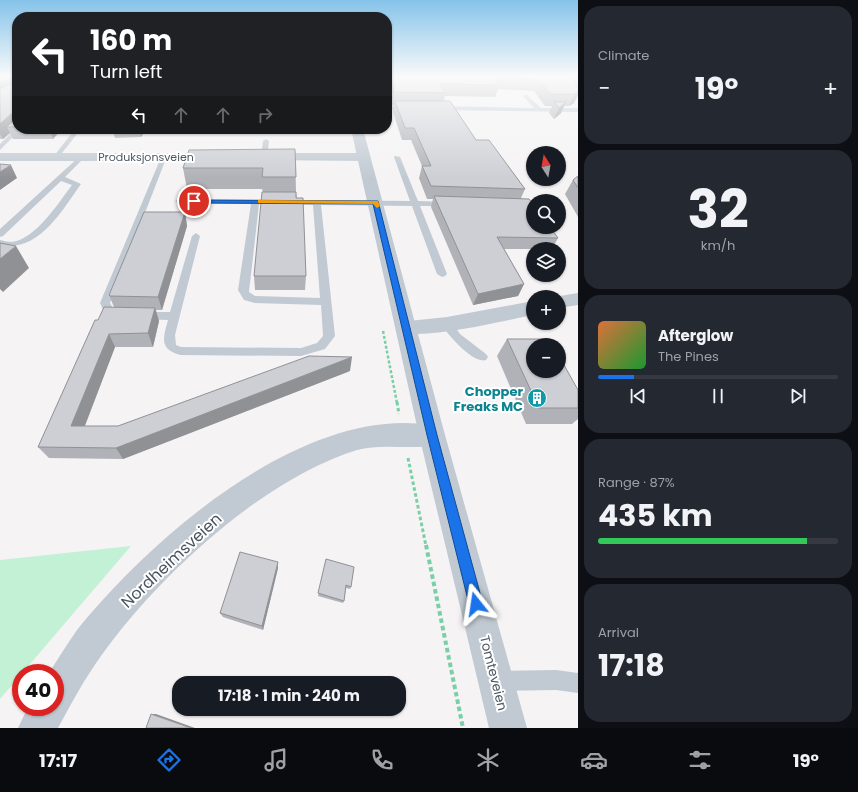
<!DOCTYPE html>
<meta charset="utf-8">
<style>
body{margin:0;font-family:Poppins,sans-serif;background:#242831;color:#f1f3f6;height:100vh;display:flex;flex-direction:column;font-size:15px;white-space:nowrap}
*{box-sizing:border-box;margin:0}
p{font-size:13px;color:#9ea1a6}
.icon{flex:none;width:22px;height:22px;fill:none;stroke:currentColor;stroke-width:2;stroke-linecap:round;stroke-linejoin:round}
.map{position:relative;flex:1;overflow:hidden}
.details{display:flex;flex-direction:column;gap:6px;padding:6px;background:#0d0f14;width:280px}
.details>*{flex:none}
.hud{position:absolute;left:12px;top:12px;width:380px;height:122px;border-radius:16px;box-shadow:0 1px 3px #0004;background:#202124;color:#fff;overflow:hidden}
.needle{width:26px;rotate:349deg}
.tools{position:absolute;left:526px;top:146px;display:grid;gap:8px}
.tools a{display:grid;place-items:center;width:40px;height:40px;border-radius:50%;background:#171b24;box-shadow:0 1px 3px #0004;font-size:20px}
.speed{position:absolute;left:12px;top:664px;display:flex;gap:8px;font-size:20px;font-weight:700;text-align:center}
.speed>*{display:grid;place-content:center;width:52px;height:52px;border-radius:50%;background:#171b24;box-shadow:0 1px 3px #0004;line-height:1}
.speed .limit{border:6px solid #d22;background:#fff;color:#111}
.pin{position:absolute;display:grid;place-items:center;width:34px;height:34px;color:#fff;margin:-17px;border:2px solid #fff;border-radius:50%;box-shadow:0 1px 4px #0007}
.me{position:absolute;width:44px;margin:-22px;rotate:345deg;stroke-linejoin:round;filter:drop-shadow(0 0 3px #0008)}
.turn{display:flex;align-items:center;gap:14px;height:84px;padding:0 12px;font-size:18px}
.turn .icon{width:52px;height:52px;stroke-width:2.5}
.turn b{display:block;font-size:28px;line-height:34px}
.lanes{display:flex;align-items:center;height:38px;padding:0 12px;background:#0003;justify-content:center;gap:20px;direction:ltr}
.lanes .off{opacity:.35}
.big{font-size:30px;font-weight:700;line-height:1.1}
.details .card{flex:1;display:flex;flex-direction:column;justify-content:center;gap:6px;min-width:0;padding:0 14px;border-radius:16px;background:#242831}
.details .dial{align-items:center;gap:0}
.dial b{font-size:52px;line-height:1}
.song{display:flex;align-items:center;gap:12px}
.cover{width:48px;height:48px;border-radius:6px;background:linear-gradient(135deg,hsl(20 70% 55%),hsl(130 70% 35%))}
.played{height:4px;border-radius:2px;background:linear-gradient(90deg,#1a73e8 15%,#363941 15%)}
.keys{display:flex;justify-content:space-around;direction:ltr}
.heat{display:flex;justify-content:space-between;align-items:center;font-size:22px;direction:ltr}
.charge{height:6px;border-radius:3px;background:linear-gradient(90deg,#34c759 87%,#363941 0)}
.trip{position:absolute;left:172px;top:676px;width:234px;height:40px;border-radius:16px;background:#171b24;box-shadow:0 1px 3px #0004;font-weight:700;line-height:40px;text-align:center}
.menu{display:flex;height:64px;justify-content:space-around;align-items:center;background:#090b0e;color:#9ea1a6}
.menu .icon{width:28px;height:28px}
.menu .on{color:#1a73e8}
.menu b{font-size:18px;color:#f1f3f6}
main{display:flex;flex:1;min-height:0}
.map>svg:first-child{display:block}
.green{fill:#c3f1d5}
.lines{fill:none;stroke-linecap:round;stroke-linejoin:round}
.path-far2{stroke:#7ad0a6;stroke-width:2.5;stroke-dasharray:3 2;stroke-linecap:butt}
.path-far1{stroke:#7ad0a6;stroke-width:3;stroke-dasharray:3.5 2.5;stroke-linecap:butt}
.path{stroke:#7ad0a6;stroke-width:4;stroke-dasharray:4.5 3;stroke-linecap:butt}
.service{fill:#c1cad2;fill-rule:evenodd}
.minor{fill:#c1cad2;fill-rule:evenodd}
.tertiary{fill:#c1cad2;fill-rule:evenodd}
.wall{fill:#b0b2b7}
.shaded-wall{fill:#909195}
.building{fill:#cdcfd5;stroke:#909195}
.route{fill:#1a73e8;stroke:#114b97}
.slow{fill:#f59e0b}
.labels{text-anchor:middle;stroke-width:4;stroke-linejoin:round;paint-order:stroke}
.far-street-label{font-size:11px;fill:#4a5661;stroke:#fff}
.culture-label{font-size:13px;font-weight:bold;fill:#0d838f;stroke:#fff;text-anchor:end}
.street-label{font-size:13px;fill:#4a5661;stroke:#fff}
.near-street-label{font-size:16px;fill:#4a5661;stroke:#fff}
</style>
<main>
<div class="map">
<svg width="578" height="728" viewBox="0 0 578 728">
<rect width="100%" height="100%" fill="#f5f3f3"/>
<polygon class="green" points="131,546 0,699 0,560"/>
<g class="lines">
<polyline class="path-far2" points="383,331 397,403"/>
<g class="path-far1">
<polyline points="397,402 399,414"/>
<polyline points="408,458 426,546"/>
</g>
<polyline class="path" points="426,545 463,728"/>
<g class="service">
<polygon points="526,94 541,108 578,108 578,112 438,110 435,108 438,106 534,108 523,96"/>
<polygon points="387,106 410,106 413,108 410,110 387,110"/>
<polygon points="17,127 17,129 21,129 0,150 0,144"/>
<polygon points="75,129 81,129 58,158 54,158 54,156"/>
<polygon points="266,139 269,141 267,157 264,159 261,157 263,141"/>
<polygon points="162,155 167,156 110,303 115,312 122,313 123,316 118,320 107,318 100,303"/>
<path d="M80,156L85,157L65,177L81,184C61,212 40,251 0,246V240C4,241 9,242 12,242C36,239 59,202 72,185L61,181L3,236L0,237V229Z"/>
<path d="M395,156L400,157L418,201L448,202L452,204L448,206H420L447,274L445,276L442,277L437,274L412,206L321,205L335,336L325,349L301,356L180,355C159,349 163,338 168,320L138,319L137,316L142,312H170L192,236L196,233L200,236L175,335L176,345L181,347L301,348L317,343L323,336L321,305L255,303L244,300L238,290L251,204L179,203L175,201L179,199L410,201L394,157ZM259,204L313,205L320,298L255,296L249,292Z"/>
<path d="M447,320L451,321L460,334L486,354L488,357L486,360C473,364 448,335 441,324Z"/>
<polygon points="556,670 578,673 578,693 556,690 497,691 490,688 487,681 490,674 497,671"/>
</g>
<g class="minor">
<polygon points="0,153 216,153 222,157 216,161 0,161"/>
<polygon points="266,153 365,153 371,157 365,161 262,160 260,157"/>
<polygon points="578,293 578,305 559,308 559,297 554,297"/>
<path d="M533,301V315C502,321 427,340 399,332L396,327L399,322L447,317Z"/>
<path d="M404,423L432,424L441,427L445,435L441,443C416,452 385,442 357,450C263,479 158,576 101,656C85,678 71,704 58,728H18L28,707H55V673H49C58,659 67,644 77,630C149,541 284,423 404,423Z"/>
</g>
<polygon class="tertiary" points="351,129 363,129 445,435 527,728 489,728 419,435"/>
</g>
<g class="wall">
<polygon points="387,76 578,76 578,95 574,103 569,106 564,106 561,113 554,119 549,113 552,106 545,106 534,91 498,89 495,97 445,96 444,101 476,140 525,189 521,198 558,238 552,249 504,249 524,284 518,296 473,305 431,207 433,199 427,199 419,178 422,166 411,140 402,140 393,112 394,105 392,105"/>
<polygon points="0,77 17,77 17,129 62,129 53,139 13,139 10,133 3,139 0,139"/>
<polygon points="112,129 156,129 153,134 143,134 141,137 115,138"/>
<polygon points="295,149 296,192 306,276 305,290 255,290 254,276 263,192 262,189 187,189 183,168"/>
<polygon points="578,176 578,217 565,194 573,180"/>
<polygon points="185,212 187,226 162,310 156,310 159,321 153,347 115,347 85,426 118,426 350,371 123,459 49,458 38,447 98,320 114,307 109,295"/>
<polygon points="507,339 578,390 578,419 572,424 526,424 497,356"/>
<polygon points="326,559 351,587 350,589 346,588 344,601 343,603 318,596"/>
<polygon points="278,568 263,630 223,617 220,613"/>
</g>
<g class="shaded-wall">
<polygon points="12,77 17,88 0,95 0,82"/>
<polygon points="578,92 578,94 574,103 569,106 575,94"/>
<polygon points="566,102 561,113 554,119 559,108"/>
<polygon points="11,114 17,126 7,127 10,133 3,139 0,134 0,124"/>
<polygon points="49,129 62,129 53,139"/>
<polygon points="139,129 142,129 143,134 141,137"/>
<polygon points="152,129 156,129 153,134"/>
<polygon points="11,165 17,178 0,190 0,172"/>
<polygon points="185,212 187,226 162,310 158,297"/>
<polygon points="16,246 29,268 3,292 0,289 0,259"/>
<polygon points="524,284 518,296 473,305 478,294"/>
<polygon points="155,308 159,321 153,347 148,333"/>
<polygon points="109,334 115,347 80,438 71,426"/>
<polygon points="352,357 350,371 123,459 116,448"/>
<polygon points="278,562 278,568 263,630 262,626"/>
<polygon points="151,714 156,714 195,728 191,728"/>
</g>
<g class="building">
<polygon points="391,76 570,76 578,88 578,92 575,94 550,94 538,79 494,77 500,85 440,84 446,93 394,92"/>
<polygon points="0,77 12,77 0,82"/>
<polygon points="13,77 17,77 17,117 11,114 0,124 0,89 13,83"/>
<polygon points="395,101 450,101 476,140 489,140 525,189 431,186 422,166 431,166 414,128 405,128"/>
<polygon points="554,102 566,102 559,108"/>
<polygon points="17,117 17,127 7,127"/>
<polygon points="295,149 296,177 262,177 263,168 183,168 189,150"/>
<polygon points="0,164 11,165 0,172"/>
<polygon points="578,176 578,188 573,180"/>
<polygon points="262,192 296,192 296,198 303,198 306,276 254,276"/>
<polygon points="434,196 529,199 533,204 533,227 550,227 558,238 497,237 524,284 478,294"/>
<polygon points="144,212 185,212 158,297 110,296 109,295"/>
<polygon points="0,243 16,246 0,259"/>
<polygon points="104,307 155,308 148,333 109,334 71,426 118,426 309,356 352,357 116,448 38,447 95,320 98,320"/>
<polygon points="507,339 550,339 553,345 533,345 533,371 559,371 559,356 578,390 578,408 539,408"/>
<polygon points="240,552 278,562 262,626 220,613"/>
<polygon points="326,559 354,567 351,587 346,585 344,601 318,593"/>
<polygon points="151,714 191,728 146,728"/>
</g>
<linearGradient id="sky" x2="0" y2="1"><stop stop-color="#85c3ea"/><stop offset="0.43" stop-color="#fafafa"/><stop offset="1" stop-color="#fafafa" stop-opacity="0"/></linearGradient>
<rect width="578" height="178" fill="url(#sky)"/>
<polygon class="route" points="192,200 378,201 437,435 483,604 481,609 476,611 471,609 469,604 427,435 373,204 194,203 191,201"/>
<polygon class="slow" points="258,200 376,201 378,201 380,206 377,208 373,204 260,203 258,203"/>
<defs>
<symbol id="building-disc" viewBox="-11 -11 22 22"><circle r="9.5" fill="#0f9aa8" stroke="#fff"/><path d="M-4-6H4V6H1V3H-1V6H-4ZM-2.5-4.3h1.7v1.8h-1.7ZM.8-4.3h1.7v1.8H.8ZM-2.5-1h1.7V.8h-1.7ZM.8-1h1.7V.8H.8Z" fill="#fff"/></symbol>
</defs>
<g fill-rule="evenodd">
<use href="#building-disc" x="526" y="387" width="22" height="22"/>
</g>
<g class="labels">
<g class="far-street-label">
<text x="146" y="161">Produksjonsveien</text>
</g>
<g class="culture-label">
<text x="523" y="396">Chopper<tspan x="523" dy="15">Freaks MC</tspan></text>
</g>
<g class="street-label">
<text transform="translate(494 673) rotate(76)" y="5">Tomteveien</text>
</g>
<g class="near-street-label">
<text transform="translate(171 560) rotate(-43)" y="6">Nordheimsveien</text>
</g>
</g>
</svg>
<div class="tools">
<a><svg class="needle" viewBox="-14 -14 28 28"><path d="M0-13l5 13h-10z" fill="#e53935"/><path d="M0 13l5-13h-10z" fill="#9ea1a6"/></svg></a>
<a><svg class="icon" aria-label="search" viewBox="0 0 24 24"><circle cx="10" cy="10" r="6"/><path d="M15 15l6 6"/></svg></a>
<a><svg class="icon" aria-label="layers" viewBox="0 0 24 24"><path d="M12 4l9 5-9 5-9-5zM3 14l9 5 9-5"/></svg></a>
<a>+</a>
<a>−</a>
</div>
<div class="speed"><div class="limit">40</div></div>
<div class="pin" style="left:194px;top:201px;background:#d93025"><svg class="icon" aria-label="arrive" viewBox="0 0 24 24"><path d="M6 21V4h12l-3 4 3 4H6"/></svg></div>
<svg class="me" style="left:476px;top:604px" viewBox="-20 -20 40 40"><path d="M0-17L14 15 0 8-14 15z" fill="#1a73e8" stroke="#fff" stroke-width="4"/></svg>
<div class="trip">17:18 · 1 min · 240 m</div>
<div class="hud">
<div class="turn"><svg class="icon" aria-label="left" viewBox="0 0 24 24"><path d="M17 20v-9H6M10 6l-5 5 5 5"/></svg><div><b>160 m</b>Turn left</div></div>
<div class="lanes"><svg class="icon" aria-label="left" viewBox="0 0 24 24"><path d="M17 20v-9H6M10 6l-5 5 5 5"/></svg><svg class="icon off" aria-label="ahead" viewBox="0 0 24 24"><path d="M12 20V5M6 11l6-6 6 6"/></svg><svg class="icon off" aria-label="ahead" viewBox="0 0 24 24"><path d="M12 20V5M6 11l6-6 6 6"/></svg><svg class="icon off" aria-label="right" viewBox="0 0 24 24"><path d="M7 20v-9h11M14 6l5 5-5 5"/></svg></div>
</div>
</div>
<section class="details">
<div class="card"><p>Climate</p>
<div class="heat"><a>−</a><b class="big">19°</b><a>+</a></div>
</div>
<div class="card dial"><b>32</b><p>km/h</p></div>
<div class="card">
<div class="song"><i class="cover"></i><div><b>Afterglow</b><p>The Pines</p></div></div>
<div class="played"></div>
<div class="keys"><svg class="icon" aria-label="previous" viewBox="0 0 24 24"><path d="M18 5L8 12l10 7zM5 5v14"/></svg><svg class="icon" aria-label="pause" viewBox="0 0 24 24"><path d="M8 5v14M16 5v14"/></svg><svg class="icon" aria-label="next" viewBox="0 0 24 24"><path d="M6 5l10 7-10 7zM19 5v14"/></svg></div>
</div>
<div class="card"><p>Range · 87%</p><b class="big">435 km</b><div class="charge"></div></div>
<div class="card"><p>Arrival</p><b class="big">17:18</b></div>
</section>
</main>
<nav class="menu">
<b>17:17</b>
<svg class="icon on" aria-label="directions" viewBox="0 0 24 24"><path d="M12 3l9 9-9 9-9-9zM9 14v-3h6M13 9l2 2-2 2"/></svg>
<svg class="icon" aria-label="music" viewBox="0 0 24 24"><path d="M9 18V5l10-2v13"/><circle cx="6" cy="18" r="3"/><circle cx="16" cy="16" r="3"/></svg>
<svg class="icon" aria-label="phone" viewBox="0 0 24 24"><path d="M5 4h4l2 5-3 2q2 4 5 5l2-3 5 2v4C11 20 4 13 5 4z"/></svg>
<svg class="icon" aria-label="climate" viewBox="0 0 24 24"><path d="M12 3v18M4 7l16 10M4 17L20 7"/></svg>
<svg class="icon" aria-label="car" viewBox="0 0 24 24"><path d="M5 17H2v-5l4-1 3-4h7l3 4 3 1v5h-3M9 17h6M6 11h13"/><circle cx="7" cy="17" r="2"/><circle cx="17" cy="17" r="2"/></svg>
<svg class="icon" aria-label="filters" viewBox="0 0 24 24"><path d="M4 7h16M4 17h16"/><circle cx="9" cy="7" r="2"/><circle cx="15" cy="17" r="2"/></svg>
<b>19°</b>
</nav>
